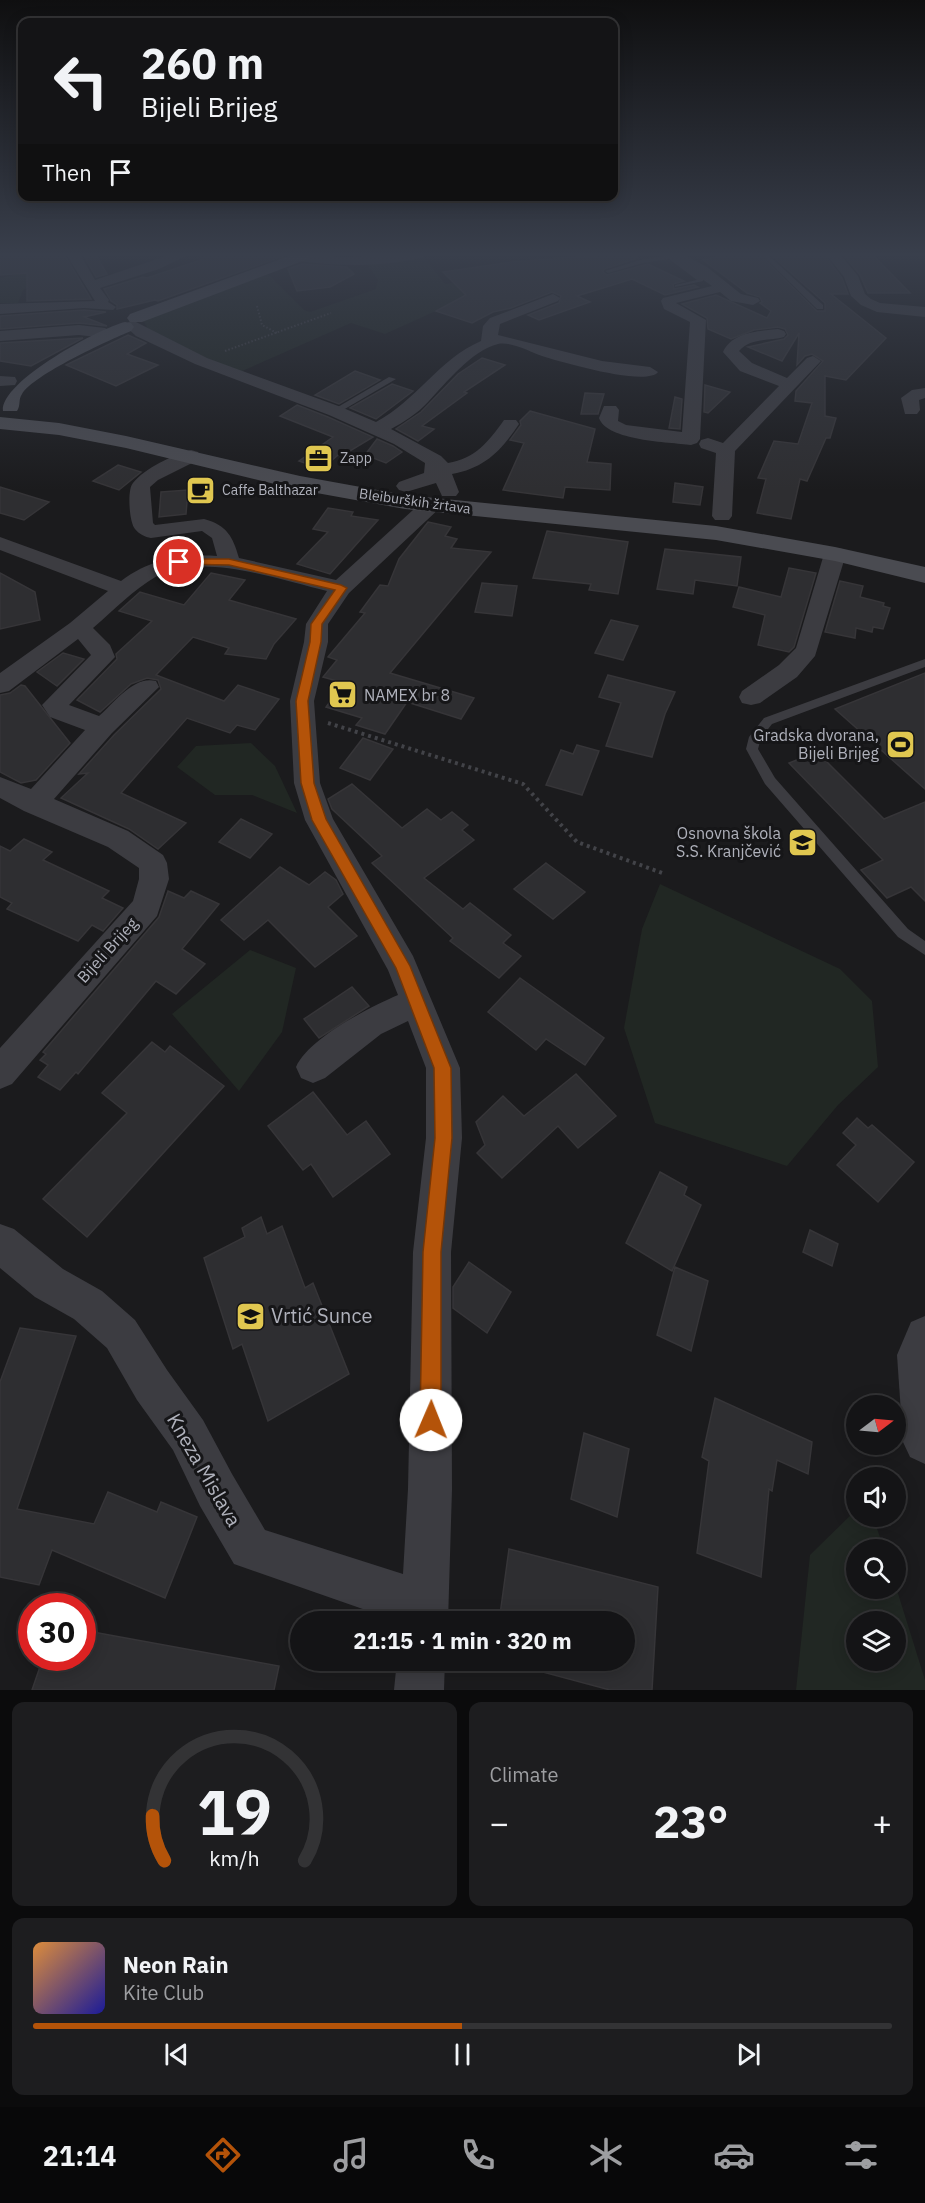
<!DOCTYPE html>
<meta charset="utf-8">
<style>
body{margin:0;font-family:"IBM Plex Sans",sans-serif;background:#1d1d1f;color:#f1f3f6;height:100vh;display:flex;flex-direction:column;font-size:22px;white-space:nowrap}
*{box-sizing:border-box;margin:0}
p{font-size:20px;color:#9d9ea1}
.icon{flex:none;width:33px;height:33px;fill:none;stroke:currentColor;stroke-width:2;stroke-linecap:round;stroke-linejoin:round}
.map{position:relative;height:1690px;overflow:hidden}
.drawer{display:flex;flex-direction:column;gap:12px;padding:12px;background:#0b0b0c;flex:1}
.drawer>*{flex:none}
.top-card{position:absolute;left:18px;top:18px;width:600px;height:183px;border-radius:12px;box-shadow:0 3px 15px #0003,0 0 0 2px #333335;background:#141416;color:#f1f3f6;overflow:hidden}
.needle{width:39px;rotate:74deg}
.fabs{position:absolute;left:846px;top:1395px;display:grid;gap:12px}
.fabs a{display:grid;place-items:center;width:60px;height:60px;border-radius:50%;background:#141416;box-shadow:0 3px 15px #0003,0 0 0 2px #333335;font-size:30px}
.speed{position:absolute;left:18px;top:1593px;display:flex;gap:12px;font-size:30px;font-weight:700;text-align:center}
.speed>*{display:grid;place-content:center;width:78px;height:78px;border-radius:50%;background:#141416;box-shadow:0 3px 15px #0003,0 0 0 2px #333335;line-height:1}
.speed .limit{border:9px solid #d22;background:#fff;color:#111}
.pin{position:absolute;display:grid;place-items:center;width:51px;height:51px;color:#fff;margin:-26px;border:3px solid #fff;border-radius:50%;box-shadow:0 2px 6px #0007}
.me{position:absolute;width:66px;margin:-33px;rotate:1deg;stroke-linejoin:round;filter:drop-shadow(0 0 4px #0008)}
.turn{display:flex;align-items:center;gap:21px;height:126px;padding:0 24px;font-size:27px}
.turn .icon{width:78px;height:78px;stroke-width:2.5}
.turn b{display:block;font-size:42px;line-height:51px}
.then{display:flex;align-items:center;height:57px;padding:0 24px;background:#0003;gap:12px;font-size:22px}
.big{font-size:45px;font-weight:700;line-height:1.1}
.drawer .widget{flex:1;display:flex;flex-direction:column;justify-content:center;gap:9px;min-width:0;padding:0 21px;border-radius:12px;background:#1d1d1f}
.drawer .dial{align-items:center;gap:0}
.dial svg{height:156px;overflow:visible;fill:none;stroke:#333335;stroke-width:7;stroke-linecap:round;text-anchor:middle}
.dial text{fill:#f1f3f6;stroke:none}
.song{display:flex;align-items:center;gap:18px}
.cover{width:72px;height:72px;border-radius:9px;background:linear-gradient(135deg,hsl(30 70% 55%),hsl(240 70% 35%))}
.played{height:6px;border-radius:3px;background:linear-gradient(90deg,#b45309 50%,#333335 50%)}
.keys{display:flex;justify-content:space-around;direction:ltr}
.heat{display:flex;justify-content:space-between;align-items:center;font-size:33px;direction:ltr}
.drawer .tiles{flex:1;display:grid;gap:12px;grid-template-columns:1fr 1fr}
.widget:last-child{grid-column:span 2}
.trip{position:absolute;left:290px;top:1611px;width:345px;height:60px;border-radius:30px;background:#141416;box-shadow:0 3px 15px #0003,0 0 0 2px #333335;font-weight:700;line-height:60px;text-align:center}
.menu{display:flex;height:96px;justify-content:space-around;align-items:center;background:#080809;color:#9d9ea1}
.menu .icon{width:42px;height:42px}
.menu .on{color:#b45309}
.menu b{font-size:27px;color:#f1f3f6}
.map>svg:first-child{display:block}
.green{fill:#212723;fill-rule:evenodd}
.building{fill:#2e2e31;stroke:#363538;stroke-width:1.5}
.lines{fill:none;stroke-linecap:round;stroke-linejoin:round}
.path-far1{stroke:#424348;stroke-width:2;stroke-dasharray:1.5 2;stroke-linecap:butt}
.path{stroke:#424348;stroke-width:4;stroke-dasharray:3 4;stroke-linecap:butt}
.lane{fill:#3c3c41;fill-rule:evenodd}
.street{fill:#3c3c41;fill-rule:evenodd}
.secondary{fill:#4a4b51;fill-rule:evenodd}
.route{fill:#b45309;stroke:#753606;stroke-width:1.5}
.labels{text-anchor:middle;stroke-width:6;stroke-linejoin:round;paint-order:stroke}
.far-poi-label{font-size:14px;fill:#afb1bb;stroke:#161618;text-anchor:start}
.far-street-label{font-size:14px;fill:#afb1bb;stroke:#161618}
.poi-label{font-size:16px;fill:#afb1bb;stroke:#161618;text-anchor:end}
.street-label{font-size:16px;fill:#afb1bb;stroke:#161618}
.near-poi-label{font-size:20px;fill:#afb1bb;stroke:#161618;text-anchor:start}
.near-street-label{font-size:20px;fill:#afb1bb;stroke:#161618}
</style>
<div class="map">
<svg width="925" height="1690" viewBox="0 0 925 1690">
<rect width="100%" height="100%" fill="#1b1b1d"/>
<g class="green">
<polygon points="424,257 445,284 488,278 489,287 385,334 351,323 240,372 151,335 143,320 268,274 304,310 310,312 376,289 378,280 366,263"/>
<polygon points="50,267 40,282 23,290 18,303 0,303 0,278"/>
<polygon points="251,743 275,766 297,813 252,795 215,795 177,767 196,746"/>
<polygon points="660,884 840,969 872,1001 878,1067 838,1105 787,1166 655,1123 624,1028 642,929"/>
<polygon points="250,950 296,968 282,1032 239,1091 172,1014"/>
<path d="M856,1510V1516L873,1517L884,1549L856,1550V1588L896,1587L925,1680V1690H796L810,1555ZM856,1622H896V1660H856Z"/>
</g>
<g class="building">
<polygon points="0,254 64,254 91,299 27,301 27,273 0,275"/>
<polygon points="93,254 96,255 107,274 96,277 84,256"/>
<polygon points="201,254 289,254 158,301 155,300 117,309 117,305 111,301 104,289 143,277 147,278 201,260"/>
<polygon points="614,254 632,254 638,258 604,269 603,272 607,275 648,264 684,281 673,284 674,289 694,285 698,287 665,295 632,279 577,296 590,302 539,320 528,315 559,303 561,296 552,292 511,308 493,312 472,323 436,311 466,295 443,272 511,262"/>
<polygon points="714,254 759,254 817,311 825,311 825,303 770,254 824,254 842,278 848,294 831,294 886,338 846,380 825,376 825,416 836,418 830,438 826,438 807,481 800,479 791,519 757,513 766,479 758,478 774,441 798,444 812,403 795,401 796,391 823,361 812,354 805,356 797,365 799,333 782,361 748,347 784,339 788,335 785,329 778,327 754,330 731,339 708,329 707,318 682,304 716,295 767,318 771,311 760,303 762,302 760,297 747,293 703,260 718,257"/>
<polygon points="843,254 872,254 910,293 868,293 860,275"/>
<polygon points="302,264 347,267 354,274 330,287 297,291 288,269"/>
<polygon points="84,310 106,312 84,317 107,326 79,323 0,329 0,316"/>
<polygon points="128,335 146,343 127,354 158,365 116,386 66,365"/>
<polygon points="83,338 31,366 0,361 0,343"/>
<polygon points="482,358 505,365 464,392 467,393 422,426 434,429 418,441 396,429 421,412 458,374"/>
<polygon points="355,371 380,380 339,404 315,395"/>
<polygon points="392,384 413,391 376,419 350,408"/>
<polygon points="705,385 730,392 708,413 704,412"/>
<polygon points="585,393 604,394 598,414 581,414"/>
<polygon points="675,397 682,399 680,429 669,428"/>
<polygon points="297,405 328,417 373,437 350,451 345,449 322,469 299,461 333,437 280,416"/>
<polygon points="530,411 595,429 587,462 611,464 610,490 565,487 563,498 503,490 524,443 510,440 521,425 520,421"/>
<polygon points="377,439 393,446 402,452 386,463 365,455"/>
<polygon points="118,465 141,472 119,490 93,481"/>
<polygon points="675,483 703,487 700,505 673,502"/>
<polygon points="0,487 49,502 24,520 0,513"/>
<polygon points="188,490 186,514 159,517 161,492"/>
<polygon points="328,508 353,512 351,516 378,520 330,574 297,564 328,532 313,529"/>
<polygon points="428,522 451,527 445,536 457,539 451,548 491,552 390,673 474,698 461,719 407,702 385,734 356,725 362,718 326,707 344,683 323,677 337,660 328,657 365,613 360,612 380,585 388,586 399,559"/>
<polygon points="547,531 628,542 618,594 589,590 591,584 533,578"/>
<polygon points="665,549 741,557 737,586 695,580 693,594 657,589"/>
<polygon points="789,568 816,573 794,647 789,652 758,645 765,615 733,607 739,587 781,597"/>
<polygon points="0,573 35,592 40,620 0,629"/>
<polygon points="211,573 245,580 229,600 296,619 274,644 266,659 225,654 229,648 193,637 156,675 224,701 238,685 279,699 255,730 237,725 230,733 187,718 121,793 186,823 158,849 129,829 61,798 88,773 79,774 114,735 161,689 158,680 147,678 131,684 100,712 77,700 117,659 116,654 152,621 119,611 140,592 184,605"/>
<polygon points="840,581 863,586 860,597 884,603 883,606 890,608 883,629 873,627 872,632 856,628 855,638 825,632"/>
<polygon points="482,583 517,586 512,616 475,612"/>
<polygon points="611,620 638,626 623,660 595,653"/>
<polygon points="63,653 84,659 57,686 37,672"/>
<polygon points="925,673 925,789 835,709"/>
<polygon points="608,675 675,692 665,714 652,757 606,746 621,703 599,697"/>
<polygon points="21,685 25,686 70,743 36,780 21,783 0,772 0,695 10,693"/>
<polygon points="363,738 393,749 370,780 340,768"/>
<polygon points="577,745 599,751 582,795 546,785 561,750 573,754"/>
<polygon points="817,752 884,819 925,802 925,901 911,887 887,898 861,870 883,860 789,763"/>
<polygon points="352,784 402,828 427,809 441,820 452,812 468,825 462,830 474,840 424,878 463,909 470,903 511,935 503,943 521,956 499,978 450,941 453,938 372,863 382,856 332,809 328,799"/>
<polygon points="241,819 272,834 250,858 219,842"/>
<polygon points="24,839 52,852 43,860 109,891 102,898 123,908 103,931 92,925 78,941 7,909 12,903 0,897 0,846 10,851"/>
<polygon points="546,863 585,892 553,919 514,889"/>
<polygon points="280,867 309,885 325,872 336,880 343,894 328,907 357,936 315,967 268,920 244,940 221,920"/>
<polygon points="168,891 184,898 191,891 219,904 182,949 205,964 176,994 156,981 78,1074 76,1072 60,1090 38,1077 48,1065 40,1060 46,1054 43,1052 159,917"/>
<polygon points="520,978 604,1038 585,1065 546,1039 536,1050 488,1012"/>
<polygon points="352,987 369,1006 319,1038 304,1019"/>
<polygon points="152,1042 165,1052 170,1046 224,1086 87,1237 43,1199 127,1113 102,1093"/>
<polygon points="576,1074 616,1116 578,1148 558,1126 502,1178 477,1153 485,1145 476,1122 503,1096 524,1116"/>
<polygon points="313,1092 347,1135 366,1121 390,1154 333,1197 311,1164 303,1170 268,1126"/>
<polygon points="857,1118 868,1128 872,1125 914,1162 878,1202 837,1165 856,1145 843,1133"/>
<polygon points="660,1172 687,1187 684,1195 701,1205 672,1271 626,1243"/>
<polygon points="261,1217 267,1234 282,1226 305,1288 313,1283 349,1374 268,1421 242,1344 233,1349 204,1258 245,1237 242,1228"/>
<polygon points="810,1230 838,1244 832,1266 803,1252"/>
<polygon points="469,1262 511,1292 487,1333 453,1308 453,1287"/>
<polygon points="675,1267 708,1281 691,1351 657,1335"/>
<polygon points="20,1328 76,1336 17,1509 94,1524 108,1492 157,1512 161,1502 197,1517 165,1598 52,1550 39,1585 0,1577 0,1382"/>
<polygon points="715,1398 812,1442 808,1474 777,1460 772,1491 769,1489 761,1577 697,1553 709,1461 702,1457"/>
<polygon points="584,1433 629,1449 617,1517 571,1499"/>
<polygon points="509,1549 658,1587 652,1690 610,1690 524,1667 525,1660 624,1660 624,1622 499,1622"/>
<polygon points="82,1630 279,1666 274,1690 32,1690 43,1658 82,1658"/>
</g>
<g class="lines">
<g class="path-far1">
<polyline points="257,306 262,325 277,333"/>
<polyline points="225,351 331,313"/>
</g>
<polyline class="path" points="328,723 523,784 577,842 665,874"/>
<g class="lane">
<polygon points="663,254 670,254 703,278 703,281 675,287 675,285 697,280 669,259 643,263 608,273 605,271 640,260 664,256"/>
<polygon points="761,254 767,254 823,305 823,309 817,309"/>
<polygon points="389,377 396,379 338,413 331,411"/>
<polygon points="925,659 925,667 772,724 761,738 758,749 775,778 908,929 925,941 925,955 898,937 765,784 746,749 749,737 764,718"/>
</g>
<g class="street">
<polygon points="66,254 80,254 95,280 172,254 190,254 159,269 100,288 109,300 108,302 116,307 113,310 84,308 0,314 0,304 95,301"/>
<path d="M294,254L343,257L426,254L424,257C383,267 340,267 299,261L294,260L292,257Z"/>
<path d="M667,254H683L707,267L741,294L758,298L760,301L753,305L731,301L720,292L676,303L706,320L700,439L697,443L691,445C669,442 607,441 599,418L604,406H616L619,410L618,421L626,425L682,432L690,322L664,309L661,301L663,298L712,286Z"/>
<polygon points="826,254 840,254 858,276 865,294 871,299 880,303 925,307 925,317 877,312 861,305 851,296 844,277"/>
<path d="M553,294L560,298L558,301L500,324L498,335L602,361L650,367L658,372C647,387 561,362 542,356C531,352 510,341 498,344C472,350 446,383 428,402C418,413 404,422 391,429L441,456L448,463C475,459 489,441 504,420H516L519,424C501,451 485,468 452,474L459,492L456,496H442L436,483L406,492L399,490L396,486L399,482L424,473L425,463L394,444L329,415L195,364L136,336L124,325L132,320L207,358L341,407L376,422C416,401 439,359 481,341L483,326L490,318Z"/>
<polygon points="79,325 105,328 113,333 105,338 79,335 0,341 0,331"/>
<path d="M778,329L784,331L786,334L784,337C769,341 750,338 739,351L752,363L787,378L807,358L813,356L821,361L735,451L732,516L729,520H715L712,516L716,453L701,448L699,444L701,440L708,438L723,443L779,386L740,371L723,352C732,332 758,331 778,329Z"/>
<polygon points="0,376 15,377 17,381 15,385 0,386"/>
<polygon points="925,388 925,398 919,400 920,410 917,414 905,414 901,398 912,390"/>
<path d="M191,450L198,452L200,456L198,460L158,480L150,487L153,523L155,525L204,519C227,525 233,537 239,558L336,580L413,510L432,500L439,502L442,506L349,593L328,624V642L314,701L320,783L333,819L413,956L460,1068L462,1138L451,1252L452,1489L448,1622H400L234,1564L200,1506L173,1450L137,1400L107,1348L74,1319L35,1297L0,1268V1224L14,1229L63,1269L102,1291L135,1320L167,1370L203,1420L232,1474L265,1530L403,1574L408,1489L413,1252L426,1138V1068L408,1021L381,1034L325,1078L313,1083L301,1078L296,1067C309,1038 368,1008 398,995L388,970L305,820L294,783L290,701L304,642L306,624L327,591C281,580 202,552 157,576C133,590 114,610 93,628L110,645L115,657L69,705L99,716C114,703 134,675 156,681L159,687L112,733L54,799L128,831L163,855L167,863L169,879L157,916L12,1084L0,1089V1048L133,901L139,879V868L108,847L24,811L0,798V777L31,789L85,730L50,717L42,705L91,655L78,639L9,691L0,693V673L70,623L108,591L0,550V537L121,581C151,559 180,554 217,556L212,538L202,531L151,538C145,537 139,534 135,529C129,522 127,489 133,483C145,468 173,455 191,450Z"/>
<polygon points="835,548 843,549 846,554 815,656 797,677 760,703 751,705 742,703 739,697 742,691 779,665 796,648 824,554 827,549"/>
<polygon points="925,1316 925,1464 910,1457 903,1442 897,1355 911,1322"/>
<polygon points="397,1660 445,1660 444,1690 394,1690"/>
</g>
<g class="secondary">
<polygon points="294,254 315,254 313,257 142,322 130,322 127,318 130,314"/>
<path d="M125,322L131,323L134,327L131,331C109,340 33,375 22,394C18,400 21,405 17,411H3C0,381 102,327 125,322Z"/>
<polygon points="0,417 59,423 126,436 300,476 405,495 716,526 835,547 925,567 925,583 835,561 716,540 405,509 300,490 126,448 59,435 0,429"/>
</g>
</g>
<linearGradient id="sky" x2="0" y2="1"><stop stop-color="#0f0f10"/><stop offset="0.52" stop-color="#393f4c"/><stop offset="1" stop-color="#393f4c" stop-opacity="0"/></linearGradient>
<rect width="925" height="490" fill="url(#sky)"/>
<polygon class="route" points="179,559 229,559 341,585 347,588 322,624 321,642 308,701 314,783 326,819 410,966 451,1068 452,1138 441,1252 441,1420 438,1427 431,1430 423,1427 420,1420 423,1252 435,1138 434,1068 396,968 312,820 301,783 296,701 310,642 311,624 335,590 229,565 175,564 175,560"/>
<defs>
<symbol id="office-square" viewBox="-11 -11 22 22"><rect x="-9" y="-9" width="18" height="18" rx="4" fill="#e0c750" stroke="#161618"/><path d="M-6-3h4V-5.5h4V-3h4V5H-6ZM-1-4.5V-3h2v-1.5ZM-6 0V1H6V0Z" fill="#111"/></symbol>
<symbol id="cafe-square" viewBox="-11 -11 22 22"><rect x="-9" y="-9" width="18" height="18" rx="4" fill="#e0c750" stroke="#161618"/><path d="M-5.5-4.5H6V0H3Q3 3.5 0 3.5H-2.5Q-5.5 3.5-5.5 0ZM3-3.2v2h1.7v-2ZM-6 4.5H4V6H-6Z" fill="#111"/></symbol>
<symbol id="supermarket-square" viewBox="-11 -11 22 22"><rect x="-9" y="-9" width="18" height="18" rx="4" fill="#e0c750" stroke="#161618"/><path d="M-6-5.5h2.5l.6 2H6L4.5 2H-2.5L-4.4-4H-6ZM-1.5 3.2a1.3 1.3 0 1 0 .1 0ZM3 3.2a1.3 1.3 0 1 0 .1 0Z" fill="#111"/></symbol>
<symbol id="stadium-square" viewBox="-11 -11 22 22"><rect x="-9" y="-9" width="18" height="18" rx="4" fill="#e0c750" stroke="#161618"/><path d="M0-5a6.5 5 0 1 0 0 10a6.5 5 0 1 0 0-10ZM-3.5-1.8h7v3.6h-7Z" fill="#111"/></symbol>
<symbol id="school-square" viewBox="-11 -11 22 22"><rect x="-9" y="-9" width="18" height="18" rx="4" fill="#e0c750" stroke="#161618"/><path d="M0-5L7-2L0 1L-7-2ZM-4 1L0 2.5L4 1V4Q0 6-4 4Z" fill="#111"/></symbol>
</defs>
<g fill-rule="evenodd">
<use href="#office-square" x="302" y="442" width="33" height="33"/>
<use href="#cafe-square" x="184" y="474" width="33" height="33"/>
<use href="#supermarket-square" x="326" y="678" width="33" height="33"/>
<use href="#stadium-square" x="884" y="728" width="33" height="33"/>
<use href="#school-square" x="786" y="826" width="33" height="33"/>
<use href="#school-square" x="234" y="1300" width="33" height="33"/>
</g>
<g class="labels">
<g class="far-poi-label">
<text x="340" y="463">Zapp</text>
<text x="222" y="495">Caffe Balthazar</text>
</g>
<g class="far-street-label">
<text transform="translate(415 501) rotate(8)" y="5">Bleiburških žrtava</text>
</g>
<g class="poi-label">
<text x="364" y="701" text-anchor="start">NAMEX br 8</text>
<text x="879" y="741">Gradska dvorana,<tspan x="879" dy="18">Bijeli Brijeg</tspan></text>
<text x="781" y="839">Osnovna škola<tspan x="781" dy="18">S.S. Kranjčević</tspan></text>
</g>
<g class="street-label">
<text transform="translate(107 950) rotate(-48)" y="6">Bijeli Brijeg</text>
</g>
<g class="near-poi-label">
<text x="271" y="1323">Vrtić Sunce</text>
</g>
<g class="near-street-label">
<text transform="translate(204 1470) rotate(60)" y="7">Kneza Mislava</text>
</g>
</g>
</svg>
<div class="fabs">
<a><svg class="needle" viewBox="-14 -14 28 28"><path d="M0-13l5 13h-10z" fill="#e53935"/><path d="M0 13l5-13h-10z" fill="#9d9ea1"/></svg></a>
<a><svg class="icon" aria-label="sound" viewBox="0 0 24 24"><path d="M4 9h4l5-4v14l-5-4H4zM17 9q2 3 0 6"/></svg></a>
<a><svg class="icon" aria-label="search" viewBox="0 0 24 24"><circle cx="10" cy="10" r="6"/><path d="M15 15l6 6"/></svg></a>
<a><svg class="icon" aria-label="layers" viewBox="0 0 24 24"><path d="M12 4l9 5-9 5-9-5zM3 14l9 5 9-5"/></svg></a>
</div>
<div class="speed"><div class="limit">30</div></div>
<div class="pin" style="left:179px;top:562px;background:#d93025"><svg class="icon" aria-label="arrive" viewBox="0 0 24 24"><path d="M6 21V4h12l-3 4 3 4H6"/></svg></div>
<svg class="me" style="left:431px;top:1420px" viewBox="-20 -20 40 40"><circle r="19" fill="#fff"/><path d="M0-13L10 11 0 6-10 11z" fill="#b45309"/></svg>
<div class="trip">21:15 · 1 min · 320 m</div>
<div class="top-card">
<div class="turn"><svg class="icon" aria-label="left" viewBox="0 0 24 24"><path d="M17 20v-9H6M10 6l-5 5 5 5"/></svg><div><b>260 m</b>Bijeli Brijeg</div></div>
<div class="then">Then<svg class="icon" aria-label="arrive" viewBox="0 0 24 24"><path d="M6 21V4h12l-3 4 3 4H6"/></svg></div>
</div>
</div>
<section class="drawer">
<div class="tiles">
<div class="widget dial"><svg viewBox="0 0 100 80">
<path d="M14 69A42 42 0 1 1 86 69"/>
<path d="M14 69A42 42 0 0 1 8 46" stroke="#b45309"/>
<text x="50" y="56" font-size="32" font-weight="700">19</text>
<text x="50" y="72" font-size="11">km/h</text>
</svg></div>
<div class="widget"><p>Climate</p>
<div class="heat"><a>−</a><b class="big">23°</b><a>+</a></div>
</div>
<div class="widget">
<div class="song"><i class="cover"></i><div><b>Neon Rain</b><p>Kite Club</p></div></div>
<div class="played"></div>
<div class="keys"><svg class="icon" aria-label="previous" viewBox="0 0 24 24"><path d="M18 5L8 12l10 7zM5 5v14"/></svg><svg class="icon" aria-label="pause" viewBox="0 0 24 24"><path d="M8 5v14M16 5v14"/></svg><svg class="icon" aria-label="next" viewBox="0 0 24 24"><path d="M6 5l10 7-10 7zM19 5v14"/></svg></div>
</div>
</div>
</section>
<nav class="menu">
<b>21:14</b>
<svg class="icon on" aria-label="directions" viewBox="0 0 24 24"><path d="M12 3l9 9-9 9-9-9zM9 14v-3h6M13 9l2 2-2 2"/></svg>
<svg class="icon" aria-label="music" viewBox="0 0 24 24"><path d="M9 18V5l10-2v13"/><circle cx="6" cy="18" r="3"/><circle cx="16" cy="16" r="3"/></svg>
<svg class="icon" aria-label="phone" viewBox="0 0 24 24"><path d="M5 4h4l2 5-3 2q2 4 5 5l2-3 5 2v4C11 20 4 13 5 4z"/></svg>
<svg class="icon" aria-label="climate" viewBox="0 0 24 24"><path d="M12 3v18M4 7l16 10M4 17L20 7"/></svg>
<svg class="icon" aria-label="car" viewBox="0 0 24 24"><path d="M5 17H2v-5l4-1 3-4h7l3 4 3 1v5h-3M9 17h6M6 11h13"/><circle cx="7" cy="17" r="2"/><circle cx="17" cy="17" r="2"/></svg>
<svg class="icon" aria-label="filters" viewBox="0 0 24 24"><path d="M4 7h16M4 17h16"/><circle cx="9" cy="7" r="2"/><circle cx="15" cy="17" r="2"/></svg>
</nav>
